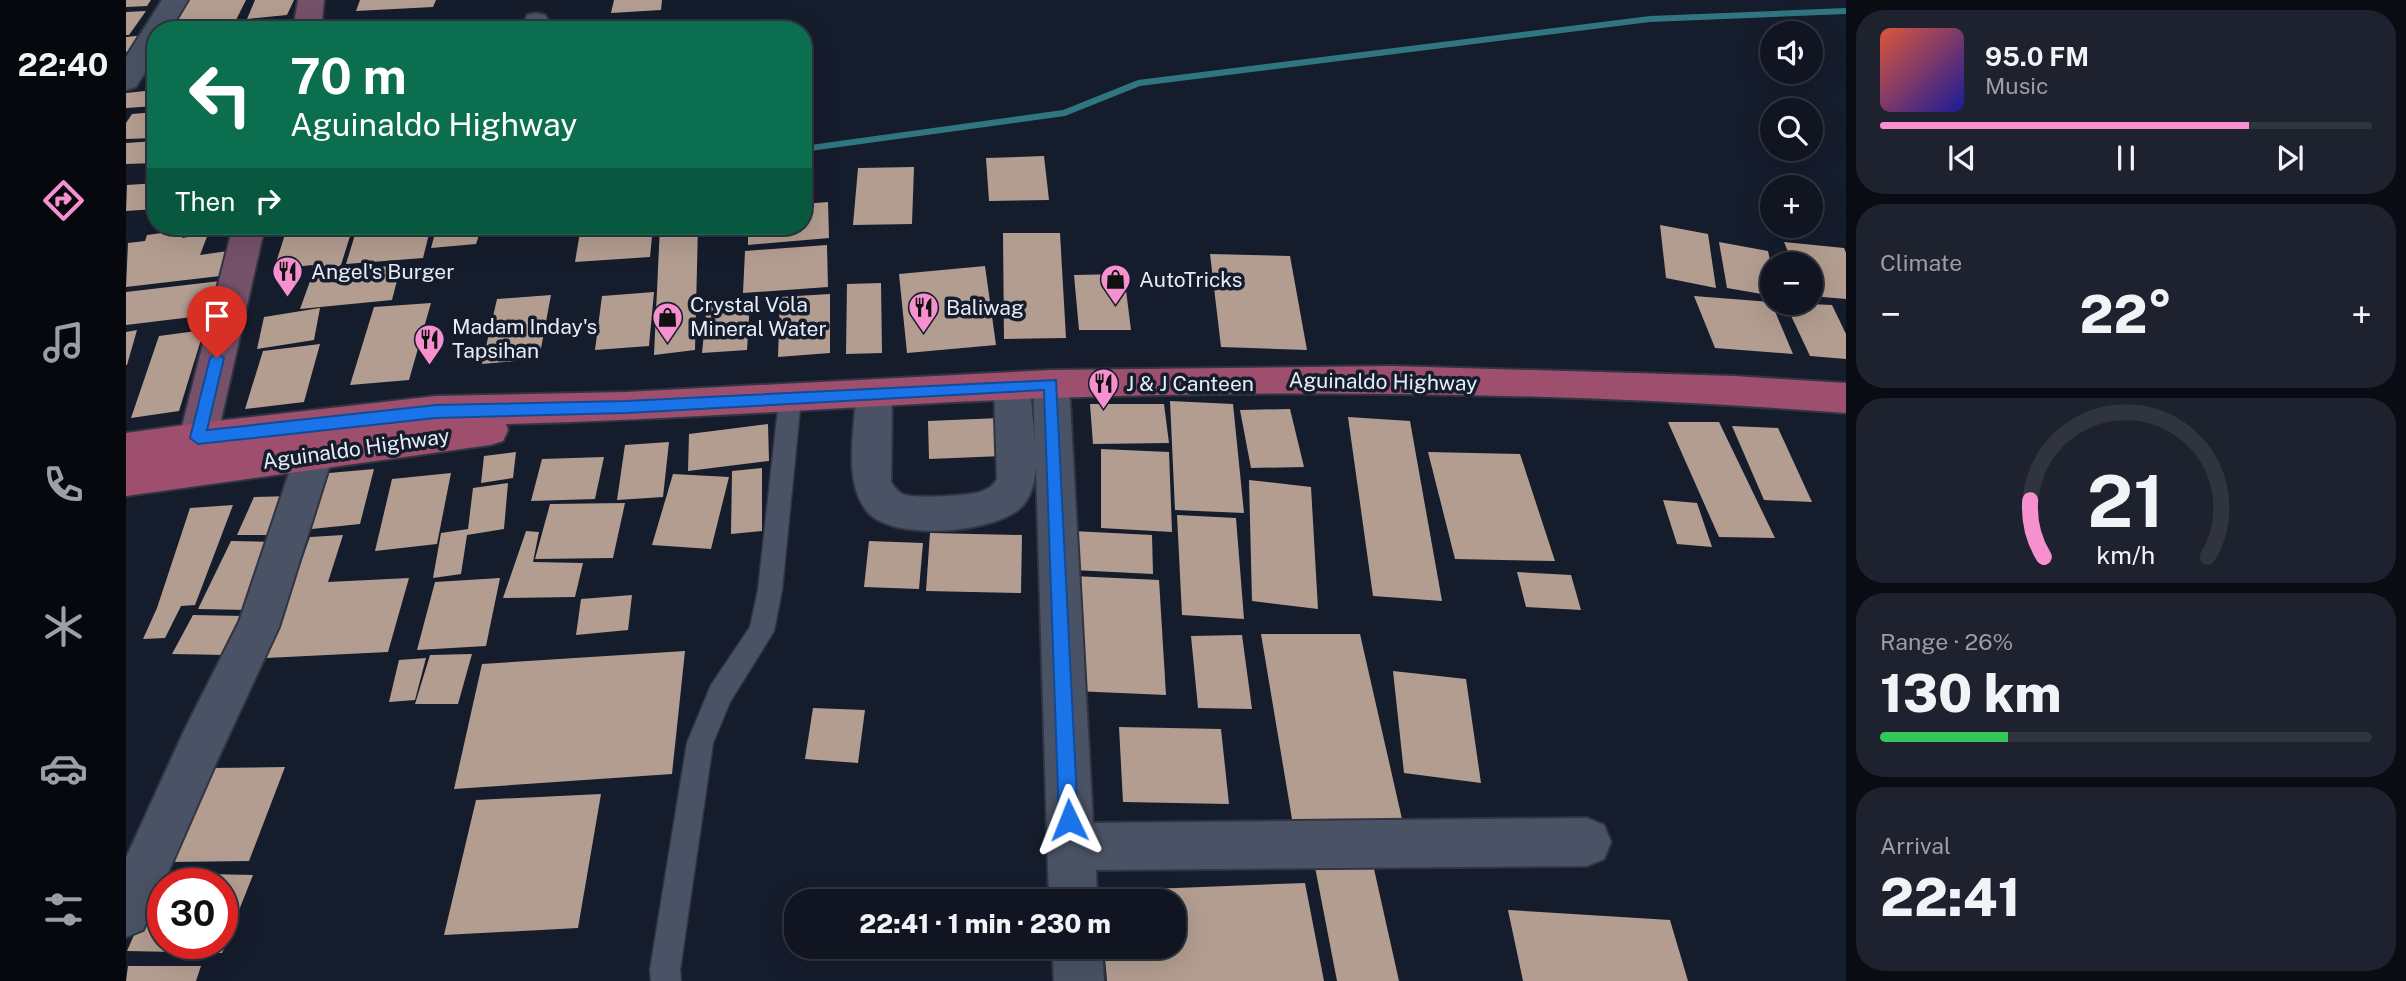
<!DOCTYPE html>
<meta charset="utf-8">
<style>
body{margin:0;font-family:"Public Sans",sans-serif;background:#1e222e;color:#f1f3f6;height:100vh;display:flex;flex-direction:column;font-size:26px;white-space:nowrap}
*{box-sizing:border-box;margin:0}
p{font-size:23px;color:#9c9fa5}
.icon{flex:none;width:38px;height:38px;fill:none;stroke:currentColor;stroke-width:2;stroke-linecap:round;stroke-linejoin:round}
.map{position:relative;flex:1;overflow:hidden}
.details{display:flex;flex-direction:column;gap:10px;padding:10px;background:#090c12;width:560px}
.details>*{flex:none}
.guide{position:absolute;left:21px;top:21px;width:665px;height:214px;border-radius:28px;box-shadow:0 7px 28px #0002,0 0 0 2px #30343f;background:#0b6e4f;color:#fff;overflow:hidden}
.fabs{position:absolute;left:1634px;top:21px;display:grid;gap:14px}
.fabs a{display:grid;place-items:center;width:63px;height:63px;border-radius:50%;background:#101521;box-shadow:0 7px 28px #0002,0 0 0 2px #30343f;font-size:35px}
.speed{position:absolute;left:21px;top:868px;display:flex;gap:14px;font-size:35px;font-weight:700;text-align:center}
.speed>*{display:grid;place-content:center;width:91px;height:91px;border-radius:50%;background:#101521;box-shadow:0 7px 28px #0002,0 0 0 2px #30343f;line-height:1}
.speed .limit{border:10px solid #d22;background:#fff;color:#111}
.pin{position:absolute;display:grid;place-items:center;width:60px;height:60px;color:#fff;margin:-72px -30px;border-radius:50% 50% 50% 0;rotate:-45deg;box-shadow:0 0 7px #0007}
.pin .icon{rotate:45deg}
.me{position:absolute;width:77px;margin:-38px;rotate:358deg;stroke-linejoin:round;filter:drop-shadow(0 0 5px #0008)}
.turn{display:flex;align-items:center;gap:24px;height:147px;padding:0 28px;font-size:32px}
.turn .icon{width:91px;height:91px;stroke-width:2.5}
.turn b{display:block;font-size:49px;line-height:60px}
.then{display:flex;align-items:center;height:66px;padding:0 28px;background:#0003;gap:14px;font-size:26px}
.big{font-size:52px;font-weight:800;line-height:1.1}
.details .tile{flex:1;display:flex;flex-direction:column;justify-content:center;gap:10px;min-width:0;padding:0 24px;border-radius:28px;background:#1e222e}
.details .dial{align-items:center;gap:0}
.dial svg{height:182px;overflow:visible;fill:none;stroke:#30343f;stroke-width:7;stroke-linecap:round;text-anchor:middle}
.dial text{fill:#f1f3f6;stroke:none}
.song{display:flex;align-items:center;gap:21px}
.cover{width:84px;height:84px;border-radius:10px;background:linear-gradient(135deg,hsl(10 70% 55%),hsl(240 70% 35%))}
.played{height:7px;border-radius:4px;background:linear-gradient(90deg,#f690cf 75%,#30343f 75%)}
.keys{display:flex;justify-content:space-around;direction:ltr}
.heat{display:flex;justify-content:space-between;align-items:center;font-size:38px;direction:ltr}
.charge{height:10px;border-radius:5px;background:linear-gradient(90deg,#34c759 26%,#30343f 0)}
.trip{position:absolute;left:658px;top:889px;width:402px;height:70px;border-radius:28px;background:#101521;box-shadow:0 7px 28px #0002,0 0 0 2px #30343f;font-weight:800;line-height:70px;text-align:center}
main{display:flex;flex:1;min-height:0}
.menu{display:flex;flex-direction:column;width:126px;justify-content:space-around;align-items:center;background:#06080d;color:#9c9fa5}
.menu .icon{width:49px;height:49px}
.menu .active{color:#f690cf}
.menu b{font-size:32px;color:#f1f3f6}
.map>svg:first-child{display:block}
.lines{fill:none;stroke-linecap:round;stroke-linejoin:round}
.stream{fill:#2f7680;fill-rule:evenodd}
.building{fill:#b39d90;fill-rule:evenodd}
.lane-casing{stroke:#313542;stroke-width:3}
.street-casing{stroke:#313542;stroke-width:4}
.secondary-casing{stroke:#313542;stroke-width:4}
.primary-casing{stroke:#313542;stroke-width:4}
.lane{fill:#4a5365;fill-rule:evenodd}
.street{fill:#4a5365;fill-rule:evenodd}
.secondary{fill:#75516a;fill-rule:evenodd}
.primary{fill:#9f4f6e;fill-rule:evenodd}
.route{fill:#1a73e8;stroke:#114b97;stroke-width:2}
.labels{text-anchor:middle;stroke-width:7;stroke-linejoin:round;paint-order:stroke}
.poi-label{font-size:21px;fill:#e7edf8;stroke:#151c2c;text-anchor:start}
.street-label{font-size:21px;fill:#e7edf8;stroke:#151c2c}
</style>
<main>
<nav class="menu">
<b>22:40</b>
<svg class="icon active" aria-label="directions" viewBox="0 0 24 24"><path d="M12 3l9 9-9 9-9-9zM9 14v-3h6M13 9l2 2-2 2"/></svg>
<svg class="icon" aria-label="music" viewBox="0 0 24 24"><path d="M9 18V5l10-2v13"/><circle cx="6" cy="18" r="3"/><circle cx="16" cy="16" r="3"/></svg>
<svg class="icon" aria-label="phone" viewBox="0 0 24 24"><path d="M5 4h4l2 5-3 2q2 4 5 5l2-3 5 2v4C11 20 4 13 5 4z"/></svg>
<svg class="icon" aria-label="climate" viewBox="0 0 24 24"><path d="M12 3v18M4 7l16 10M4 17L20 7"/></svg>
<svg class="icon" aria-label="car" viewBox="0 0 24 24"><path d="M5 17H2v-5l4-1 3-4h7l3 4 3 1v5h-3M9 17h6M6 11h13"/><circle cx="7" cy="17" r="2"/><circle cx="17" cy="17" r="2"/></svg>
<svg class="icon" aria-label="filters" viewBox="0 0 24 24"><path d="M4 7h16M4 17h16"/><circle cx="9" cy="7" r="2"/><circle cx="15" cy="17" r="2"/></svg>
</nav>
<div class="map">
<svg width="1720" height="981" viewBox="0 0 1720 981">
<rect width="100%" height="100%" fill="#151c2c"/>
<g class="lines">
<polygon class="stream" points="1720,8 1720,14 1524,22 1014,86 939,116 677,152 677,146 937,110 1012,80 1524,16"/>
</g>
<g class="building">
<polygon points="0,0 25,0 21,6 0,7"/>
<polygon points="54,0 120,0 107,26 94,27 92,30 37,30"/>
<polygon points="129,0 168,0 161,15 121,19"/>
<polygon points="234,0 310,0 307,7 230,11"/>
<polygon points="488,0 536,0 535,10 485,13"/>
<polygon points="20,11 3,35 0,35 0,12"/>
<polygon points="20,35 12,51 0,52 0,37"/>
<polygon points="30,80 30,106 0,108 0,93 19,91 25,81"/>
<polygon points="30,112 30,138 0,139 0,123 6,114"/>
<polygon points="30,141 30,163 0,164 0,143"/>
<polygon points="918,156 923,200 863,201 860,158"/>
<polygon points="788,167 786,224 727,225 732,168"/>
<polygon points="30,183 30,209 0,211 1,185"/>
<polygon points="702,202 703,238 622,245 622,226 677,226 677,204"/>
<polygon points="1534,225 1582,234 1590,288 1540,278"/>
<polygon points="199,226 197,236 225,233 214,268 186,271 187,265 148,269 161,228"/>
<polygon points="264,226 305,226 297,258 220,264 231,228"/>
<polygon points="311,226 356,226 350,244 305,248"/>
<polygon points="377,226 448,226 446,233 374,236"/>
<polygon points="455,226 527,226 524,257 449,262"/>
<polygon points="534,226 572,226 569,350 528,355"/>
<polygon points="58,230 56,238 82,234 74,255 102,251 94,276 0,287 2,243 19,241 21,235"/>
<polygon points="877,233 934,233 940,338 878,339"/>
<polygon points="1593,242 1642,251 1647,274 1647,296 1601,288"/>
<polygon points="1658,242 1718,248 1720,253 1720,299 1685,296 1685,264 1667,264"/>
<polygon points="701,245 702,287 617,293 619,251"/>
<polygon points="1084,254 1164,256 1181,350 1095,347"/>
<polygon points="275,265 266,300 174,309 187,273"/>
<polygon points="859,266 870,345 781,353 773,274"/>
<polygon points="998,274 1005,330 953,330 948,275"/>
<polygon points="103,280 91,314 0,325 0,292"/>
<polygon points="755,283 756,353 720,354 721,284"/>
<polygon points="528,292 523,346 469,350 476,296"/>
<polygon points="704,294 704,353 652,357 654,297"/>
<polygon points="425,295 413,359 356,364 371,299"/>
<polygon points="1568,296 1645,302 1667,354 1589,348"/>
<polygon points="624,301 621,350 576,353 581,304"/>
<polygon points="305,303 283,380 224,385 248,307"/>
<polygon points="1659,303 1706,305 1720,334 1720,359 1684,356"/>
<polygon points="194,308 188,340 131,349 138,317"/>
<polygon points="11,330 1,365 0,365 0,332"/>
<polygon points="78,330 53,411 5,418 33,336"/>
<polygon points="194,344 178,402 119,409 137,351"/>
<polygon points="1044,401 1107,404 1118,513 1049,510"/>
<polygon points="964,404 1038,404 1043,443 967,444"/>
<polygon points="1164,409 1178,467 1125,468 1114,410"/>
<polygon points="1222,417 1284,421 1316,601 1247,596"/>
<polygon points="874,418 877,456 803,459 802,421"/>
<polygon points="1542,422 1593,422 1649,538 1593,537"/>
<polygon points="642,424 643,461 562,471 563,434"/>
<polygon points="1606,426 1652,428 1686,502 1638,500"/>
<polygon points="543,442 537,497 491,500 499,445"/>
<polygon points="975,449 1043,452 1046,532 975,528"/>
<polygon points="390,452 387,478 355,483 358,456"/>
<polygon points="1302,452 1394,454 1429,561 1329,559"/>
<polygon points="478,457 469,499 405,501 416,459"/>
<polygon points="636,468 636,531 605,534 606,471"/>
<polygon points="248,469 234,524 176,530 192,474"/>
<polygon points="325,473 311,544 249,551 266,479"/>
<polygon points="547,474 603,477 585,549 526,545"/>
<polygon points="1123,480 1185,487 1192,609 1126,601"/>
<polygon points="382,483 378,529 341,535 335,574 307,578 315,533 342,529 347,488"/>
<polygon points="168,496 152,535 111,535 128,497"/>
<polygon points="1537,500 1571,503 1586,547 1551,544"/>
<polygon points="499,503 487,558 409,559 424,504"/>
<polygon points="107,505 69,605 55,606 39,638 17,639 31,608 64,508"/>
<polygon points="1051,515 1110,518 1118,619 1056,615"/>
<polygon points="400,531 413,532 407,562 457,563 449,597 377,598"/>
<polygon points="947,531 1026,535 1027,574 947,570"/>
<polygon points="804,533 896,535 895,593 800,591"/>
<polygon points="217,535 202,582 283,578 262,652 140,658 184,537"/>
<polygon points="105,541 154,542 123,610 72,609"/>
<polygon points="743,541 797,543 793,589 738,587"/>
<polygon points="1391,572 1445,575 1455,610 1400,607"/>
<polygon points="947,576 1033,580 1040,695 948,691"/>
<polygon points="374,578 360,646 291,650 309,582"/>
<polygon points="506,595 502,630 450,635 455,599"/>
<polygon points="67,615 118,616 101,655 46,654"/>
<polygon points="1135,634 1234,634 1276,819 1166,819"/>
<polygon points="1116,635 1126,709 1072,708 1065,636"/>
<polygon points="559,651 546,774 328,789 356,664"/>
<polygon points="346,654 332,704 289,704 304,655"/>
<polygon points="300,658 289,700 263,702 273,660"/>
<polygon points="1267,671 1340,679 1355,783 1278,773"/>
<polygon points="687,708 739,710 732,763 679,759"/>
<polygon points="993,727 1095,729 1103,804 997,802"/>
<polygon points="159,767 123,861 45,862 83,768"/>
<polygon points="475,794 452,928 318,935 350,800"/>
<polygon points="1246,860 1273,981 1211,981 1188,862"/>
<path d="M35,873L127,875L96,953L1,951ZM37,884H96V943H37Z"/>
<polygon points="1179,883 1198,981 981,981 978,947 1048,947 1048,901 974,901 973,891"/>
<polygon points="1382,910 1544,920 1562,981 1397,981"/>
<polygon points="2,966 75,966 70,981 0,981"/>
</g>
<g class="lines">
<defs>
<polygon id="lane" points="664,390 672,393 675,399 656,590 648,631 604,702 587,743 554,970 555,981 525,981 524,970 561,743 585,685 624,627 632,590 653,399 656,393"/>
<g id="street">
<polygon points="36,0 62,0 44,30 30,30 30,54 10,87 0,90 0,57"/>
<polygon points="410,13 419,15 423,21 423,30 395,30 401,15"/>
<path d="M925,370L938,374L943,384L967,823L1461,818L1478,825L1485,842L1478,859L1461,866L970,870L971,901H923L910,466C909,481 905,500 892,510C863,533 764,542 740,510C717,480 729,430 730,394L735,384L748,379L761,384L766,394L765,482C768,487 771,491 776,494C788,499 841,496 854,492C861,490 867,486 871,479L868,387L873,377L886,373L899,377L904,387L909,445L907,384L912,374Z"/>
<polygon points="188,439 201,444 207,455 153,627 90,763 17,930 0,937 0,858 58,731 113,622 169,455 175,444"/>
<polygon points="926,947 976,947 978,981 928,981"/>
</g>
<g id="secondary">
<polygon points="172,0 198,0 195,30 167,30"/>
<polygon points="107,226 139,226 91,438 85,449 72,453 59,449 53,438"/>
</g>
<path id="primary" d="M1266,366L1608,376L1720,383V413C1456,393 1189,389 925,398C743,404 562,420 380,424L382,430L377,441L364,445L0,496V433L72,423L310,396L500,392L925,370Z"/>
</defs>
<use href="#lane" class="lane-casing"/>
<use href="#street" class="street-casing"/>
<use href="#secondary" class="secondary-casing"/>
<use href="#primary" class="primary-casing"/>
<use href="#lane" class="lane"/>
<use href="#street" class="street"/>
<use href="#secondary" class="secondary"/>
<use href="#primary" class="primary"/>
</g>
<polygon class="route" points="91,353 98,358 81,430 310,405 500,401 930,380 952,820 949,827 943,830 936,827 933,820 918,390 500,413 310,418 72,444 64,438 84,358"/>
<defs>
<symbol id="restaurant-pin" viewBox="-11 -11 22 30"><path d="M0 17L-7.5 6A9.5 9.5 0 1 1 7.5 6Z" fill="#f690cf" stroke="#151c2c"/><path d="M-5-6h1v4h1v-4h1v4h1v-4h1v5L-1.5 .5V6h-2V.5L-5-1ZM5-6V6H3V1.5H1.5Q1.5-4 5-6Z" fill="#111"/></symbol>
<symbol id="shop-pin" viewBox="-11 -11 22 30"><path d="M0 17L-7.5 6A9.5 9.5 0 1 1 7.5 6Z" fill="#f690cf" stroke="#151c2c"/><path d="M-5-2.5h2.3a2.7 3.5 0 0 1 5.4 0H5L5.5 6h-11ZM-1.5-2.5h3a1.5 2.3 0 0 0-3 0Z" fill="#111"/></symbol>
</defs>
<g fill-rule="evenodd">
<use href="#restaurant-pin" x="144" y="254" width="35" height="47"/>
<use href="#shop-pin" x="972" y="262" width="35" height="47"/>
<use href="#restaurant-pin" x="780" y="290" width="35" height="47"/>
<use href="#shop-pin" x="524" y="300" width="35" height="47"/>
<use href="#restaurant-pin" x="286" y="322" width="35" height="47"/>
<use href="#restaurant-pin" x="960" y="366" width="35" height="47"/>
</g>
<g class="labels">
<g class="poi-label">
<text x="185" y="279">Angel's Burger</text>
<text x="1013" y="287">AutoTricks</text>
<text x="564" y="312">Crystal Vola<tspan x="564" dy="24">Mineral Water</tspan></text>
<text x="820" y="315">Baliwag</text>
<text x="326" y="334">Madam Inday's<tspan x="326" dy="24">Tapsihan</tspan></text>
<text x="1000" y="391">J &amp; J Canteen</text>
</g>
<g class="street-label">
<text transform="translate(1257 382) rotate(1)" y="7">Aguinaldo Highway</text>
<text transform="translate(230 449) rotate(-8)" y="7">Aguinaldo Highway</text>
</g>
</g>
</svg>
<div class="fabs">
<a><svg class="icon" aria-label="sound" viewBox="0 0 24 24"><path d="M4 9h4l5-4v14l-5-4H4zM17 9q2 3 0 6"/></svg></a>
<a><svg class="icon" aria-label="search" viewBox="0 0 24 24"><circle cx="10" cy="10" r="6"/><path d="M15 15l6 6"/></svg></a>
<a>+</a>
<a>−</a>
</div>
<div class="speed"><div class="limit">30</div></div>
<div class="pin" style="left:91px;top:358px;background:#d93025"><svg class="icon" aria-label="arrive" viewBox="0 0 24 24"><path d="M6 21V4h12l-3 4 3 4H6"/></svg></div>
<svg class="me" style="left:943px;top:820px" viewBox="-20 -20 40 40"><path d="M0-17L14 15 0 8-14 15z" fill="#1a73e8" stroke="#fff" stroke-width="4"/></svg>
<div class="trip">22:41 · 1 min · 230 m</div>
<div class="guide">
<div class="turn"><svg class="icon" aria-label="left" viewBox="0 0 24 24"><path d="M17 20v-9H6M10 6l-5 5 5 5"/></svg><div><b>70 m</b>Aguinaldo Highway</div></div>
<div class="then">Then<svg class="icon" aria-label="right" viewBox="0 0 24 24"><path d="M7 20v-9h11M14 6l5 5-5 5"/></svg></div>
</div>
</div>
<section class="details">
<div class="tile">
<div class="song"><i class="cover"></i><div><b>95.0 FM</b><p>Music</p></div></div>
<div class="played"></div>
<div class="keys"><svg class="icon" aria-label="previous" viewBox="0 0 24 24"><path d="M18 5L8 12l10 7zM5 5v14"/></svg><svg class="icon" aria-label="pause" viewBox="0 0 24 24"><path d="M8 5v14M16 5v14"/></svg><svg class="icon" aria-label="next" viewBox="0 0 24 24"><path d="M6 5l10 7-10 7zM19 5v14"/></svg></div>
</div>
<div class="tile"><p>Climate</p>
<div class="heat"><a>−</a><b class="big">22°</b><a>+</a></div>
</div>
<div class="tile dial"><svg viewBox="0 0 100 80">
<path d="M14 69A42 42 0 1 1 86 69"/>
<path d="M14 69A42 42 0 0 1 8 44" stroke="#f690cf"/>
<text x="50" y="56" font-size="32" font-weight="700">21</text>
<text x="50" y="72" font-size="11">km/h</text>
</svg></div>
<div class="tile"><p>Range · 26%</p><b class="big">130 km</b><div class="charge"></div></div>
<div class="tile"><p>Arrival</p><b class="big">22:41</b></div>
</section>
</main>
